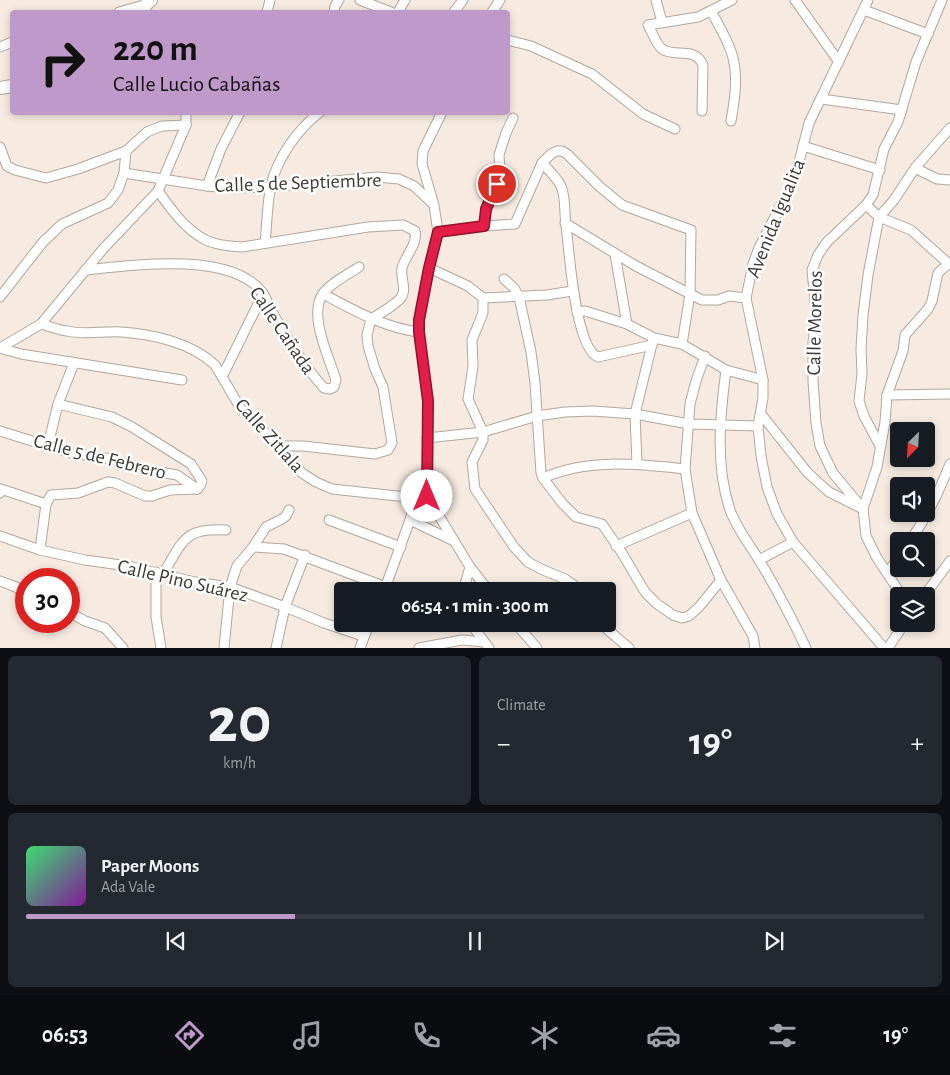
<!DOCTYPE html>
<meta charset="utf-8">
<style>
body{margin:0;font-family:"Alegreya Sans",sans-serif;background:#242831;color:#f1f3f6;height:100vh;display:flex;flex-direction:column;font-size:19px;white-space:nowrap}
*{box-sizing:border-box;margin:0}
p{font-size:16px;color:#9ea1a6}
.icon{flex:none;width:28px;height:28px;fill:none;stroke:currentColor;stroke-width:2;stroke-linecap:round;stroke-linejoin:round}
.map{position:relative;height:648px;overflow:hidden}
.sheet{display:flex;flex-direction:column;gap:8px;padding:8px;background:#0d0f14;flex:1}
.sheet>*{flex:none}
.hud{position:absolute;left:10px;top:10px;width:500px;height:105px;border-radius:5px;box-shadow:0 2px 8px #0003;background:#c099cb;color:#111;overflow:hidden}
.needle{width:32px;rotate:204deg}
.fabs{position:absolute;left:890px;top:422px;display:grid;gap:10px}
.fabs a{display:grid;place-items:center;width:45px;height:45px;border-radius:5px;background:#171b24;box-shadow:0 2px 8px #0003;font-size:25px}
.speed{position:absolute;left:15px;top:568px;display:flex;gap:10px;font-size:25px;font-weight:700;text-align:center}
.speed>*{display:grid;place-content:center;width:65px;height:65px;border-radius:50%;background:#171b24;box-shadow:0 2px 8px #0003;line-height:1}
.speed .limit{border:8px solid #d22;background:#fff;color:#111}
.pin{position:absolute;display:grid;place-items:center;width:42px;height:42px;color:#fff;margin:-21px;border:2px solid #fff;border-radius:50%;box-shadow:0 1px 5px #0007}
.me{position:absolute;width:55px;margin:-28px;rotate:0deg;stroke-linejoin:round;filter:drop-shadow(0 0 4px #0008)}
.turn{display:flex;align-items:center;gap:18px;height:105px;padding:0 20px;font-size:22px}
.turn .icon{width:65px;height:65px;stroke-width:2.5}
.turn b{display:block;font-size:35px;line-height:42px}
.big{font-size:38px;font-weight:600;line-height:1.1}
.sheet .widget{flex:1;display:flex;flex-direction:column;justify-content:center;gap:8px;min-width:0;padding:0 18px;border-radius:8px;background:#242831}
.sheet .dial{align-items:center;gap:0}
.dial b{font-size:65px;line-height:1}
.song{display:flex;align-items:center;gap:15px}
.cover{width:60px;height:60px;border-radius:8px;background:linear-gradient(135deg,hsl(140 70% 55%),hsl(290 70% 35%))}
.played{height:5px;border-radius:2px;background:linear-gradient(90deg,#c099cb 30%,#363941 30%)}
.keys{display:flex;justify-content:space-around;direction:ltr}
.heat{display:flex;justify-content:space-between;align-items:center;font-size:28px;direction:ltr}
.sheet .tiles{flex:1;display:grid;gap:8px;grid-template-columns:1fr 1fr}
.widget:last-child{grid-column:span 2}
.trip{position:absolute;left:334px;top:582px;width:282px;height:50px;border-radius:5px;background:#171b24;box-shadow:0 2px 8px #0003;font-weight:600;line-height:50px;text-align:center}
.tab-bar{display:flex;height:80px;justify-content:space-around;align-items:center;background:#090b0e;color:#9ea1a6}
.tab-bar .icon{width:35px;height:35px}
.tab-bar .on{color:#c099cb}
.tab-bar b{font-size:22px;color:#f1f3f6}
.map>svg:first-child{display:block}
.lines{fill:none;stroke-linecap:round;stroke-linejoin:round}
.minor-casing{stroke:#b2a79d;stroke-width:11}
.secondary-casing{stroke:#b2a79d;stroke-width:14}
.minor{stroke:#fff;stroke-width:9}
.secondary{stroke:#fff;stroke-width:12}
.route-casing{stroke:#92132f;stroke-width:12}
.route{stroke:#e11d48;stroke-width:9}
.labels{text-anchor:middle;stroke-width:5;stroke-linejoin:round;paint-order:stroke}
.street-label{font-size:20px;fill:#3d3834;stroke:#fff}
</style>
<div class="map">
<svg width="950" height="648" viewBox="0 0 950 648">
<rect width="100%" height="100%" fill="#f7ebe1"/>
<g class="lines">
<defs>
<g id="minor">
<polyline points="360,0 391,12"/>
<polyline points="656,0 662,22"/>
<polyline points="795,0 839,62"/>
<polyline points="868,0 809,123 799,162 791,185 759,248 753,264 746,298 763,380 763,398 758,426 761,456 767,487 777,514 793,542 884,648"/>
<polyline points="864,10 928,34"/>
<path d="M711,11C718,24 726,37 731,51C739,74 735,98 731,121"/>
<polyline points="119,12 144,5"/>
<polyline points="267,12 270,0"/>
<polyline points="334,12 335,6 339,0"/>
<polyline points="398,12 405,0"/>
<polyline points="454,12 463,0"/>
<polyline points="492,12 500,0"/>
<polyline points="508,40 531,46 592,74 643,114 675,129"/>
<polyline points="0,47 12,42"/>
<polyline points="821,99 902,110"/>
<path d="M702,111L703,65C695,46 675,58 662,49C656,44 652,32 648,25L698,17L732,0"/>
<polyline points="442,112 423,151 422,164 434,205 438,232 429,268 419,320 419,332 428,401 427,496 470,567 489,591"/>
<polyline points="803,146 880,170"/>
<polyline points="0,147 7,166 15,170 46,178 78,169 126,151"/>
<path d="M542,163C548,169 557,178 561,186C566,198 564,212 566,225C569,249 575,348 598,357L652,345"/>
<polyline points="915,168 937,179 950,180"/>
<polyline points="124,173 207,186 231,188 271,187 377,177 399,179 414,186 432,203"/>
<polyline points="207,186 221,149 240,112"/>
<path d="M158,191C170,208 185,229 204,239C215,245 229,246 242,247L368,227L403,225L415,231C418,244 405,256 402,268C400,278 408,290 400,299C392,307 381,313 371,319L367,335L368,346L375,369L383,387L392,443L388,450L375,454L303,446H279"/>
<polyline points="866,205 879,217 911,230 950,265"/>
<polyline points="565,223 636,266 702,300 718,300 729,296 746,298"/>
<polyline points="485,226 486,209 497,184 500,171 499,155 506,133 513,118"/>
<polyline points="438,232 485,226 515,224 542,163 551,154 557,151 562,151 567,154 600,187 622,205 691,230 690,294 682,344"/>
<path d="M265,243C267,224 267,204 271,185C278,157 297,130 320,112"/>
<polyline points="615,254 627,324"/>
<polyline points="429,268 468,286 483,298 483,313 472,340 473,366 468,399 483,432 483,440 472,462 475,489 514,547 528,562 541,569 565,579 575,586 578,591"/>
<path d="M85,270C132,265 230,251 262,292C268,300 271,311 276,319C291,344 305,367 324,388L330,389L334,387L336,380C329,357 307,313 324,292C334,281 347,275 359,267"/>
<polyline points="504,279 514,288 519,297 531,352 535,383 541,473 543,478 562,503 576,517 602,524 622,553 645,592 657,604 673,615 682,618 689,616 699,607 721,580"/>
<path d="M323,294C354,310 384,328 419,332"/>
<polyline points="0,297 43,242 62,224 108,203 118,190 124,173 126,151 147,132 162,126 186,125 186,112"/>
<polyline points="483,298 547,295 572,291"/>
<polyline points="577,312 585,311 627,324 654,338 682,344 726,370 763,380"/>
<polyline points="41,324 103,249 158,191 186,125"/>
<path d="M0,348L41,324C49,326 58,330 67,331C84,335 104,331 121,332C153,334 192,343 215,365L241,409L279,446L302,473L316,482L332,489L416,498"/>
<polyline points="0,348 21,354 182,380"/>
<polyline points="705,356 696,381 690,404 685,469 692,513 721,580 753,636 755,648"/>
<path d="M726,370C720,416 715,465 730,510C736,527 749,544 759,560C776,588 791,617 806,648"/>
<polyline points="223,375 263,294"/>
<polyline points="887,395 950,394"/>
<polyline points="58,404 112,417 132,427 191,464 202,481 200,486 197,489"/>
<polyline points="761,414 807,472 829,492 863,509 877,467 885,422 887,395 903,351 905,335 928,309 932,301 938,273 948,264"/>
<polyline points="0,431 71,453 112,459 143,469 177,475 197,489"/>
<polyline points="427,438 483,432 537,416 565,412 593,411 635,414 689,424 758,426"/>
<polyline points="48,445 58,404 74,363"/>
<polyline points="880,446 864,416 859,401 862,374 861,349 863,315 868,275 879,217 894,200 915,168 950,128"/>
<polyline points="637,464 635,414 653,340"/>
<path d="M543,478C588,458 637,464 685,469"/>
<polyline points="0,493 1,489 46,504"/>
<polyline points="329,520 401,547"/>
<polyline points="410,520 454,541"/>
<polyline points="0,536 40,550 85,560 128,566 195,582 230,587 285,607 324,623 363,636"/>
<path d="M910,541C927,517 939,492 950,464"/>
<polyline points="616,546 692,513"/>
<polyline points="253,547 284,549 386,587"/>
<polyline points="40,550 46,504 51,495 78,493 108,482 115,483 145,496 152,496 170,490 197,489"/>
<polyline points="759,560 793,542"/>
<polyline points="156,572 156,617 161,648"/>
<polyline points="888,572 899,557"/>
<path d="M163,574C183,542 183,527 226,530"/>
<polyline points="0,581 16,587 26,594"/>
<polyline points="384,591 410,520 416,498 419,498"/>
<polyline points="463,591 470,567"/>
<polyline points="902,596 877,558 866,536 863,509 833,473 820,446 816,423 813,381 813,343 816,312 812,270 818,255 827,242 866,205 873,195 884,149 898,122 916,62 942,0"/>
<polyline points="924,596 950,561"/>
<polyline points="69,612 85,621 105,628 123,648"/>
<polyline points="471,624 489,648"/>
<polyline points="516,624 537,648"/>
<polyline points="601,624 629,648"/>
<polyline points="224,648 230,587 237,566 253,547 266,527 282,519 286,516 289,510"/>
<polyline points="276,648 285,607 305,555"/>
<polyline points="360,648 369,624"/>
<polyline points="419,648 462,640 484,642"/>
<polyline points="888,648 904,624"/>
</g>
<g id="secondary">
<polyline points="138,12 151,0"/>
<polyline points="0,88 12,86"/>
</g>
</defs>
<use href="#minor" class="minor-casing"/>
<use href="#secondary" class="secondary-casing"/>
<use href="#minor" class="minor"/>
<use href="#secondary" class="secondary"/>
</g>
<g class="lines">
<defs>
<polyline id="route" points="427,496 428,401 419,332 419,320 429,268 438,232 484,226 486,209 497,184"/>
</defs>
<use href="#route" class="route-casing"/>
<use href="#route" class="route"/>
</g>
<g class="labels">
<g class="street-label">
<text transform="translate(298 182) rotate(-2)" y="7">Calle 5 de Septiembre</text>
<text transform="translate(775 218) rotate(-68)" y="7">Avenida Igualita</text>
<text transform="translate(814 323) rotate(-89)" y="7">Calle Morelos</text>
<text transform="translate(283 330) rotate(56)" y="7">Calle Cañada</text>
<text transform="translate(270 435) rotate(48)" y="7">Calle Zitlala</text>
<text transform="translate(100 456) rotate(14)" y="7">Calle 5 de Febrero</text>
<text transform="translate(183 580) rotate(13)" y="7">Calle Pino Suárez</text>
</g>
</g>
</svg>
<div class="fabs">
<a><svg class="needle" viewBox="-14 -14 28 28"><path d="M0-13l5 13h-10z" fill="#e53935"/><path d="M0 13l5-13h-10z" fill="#9ea1a6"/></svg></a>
<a><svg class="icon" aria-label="sound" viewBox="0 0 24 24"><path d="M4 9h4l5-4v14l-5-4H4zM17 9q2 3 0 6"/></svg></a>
<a><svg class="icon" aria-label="search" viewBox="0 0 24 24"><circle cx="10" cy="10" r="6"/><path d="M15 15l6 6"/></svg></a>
<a><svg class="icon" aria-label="layers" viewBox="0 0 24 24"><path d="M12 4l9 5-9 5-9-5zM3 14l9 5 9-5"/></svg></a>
</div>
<div class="speed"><div class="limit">30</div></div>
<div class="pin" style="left:497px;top:184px;background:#d93025"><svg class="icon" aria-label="arrive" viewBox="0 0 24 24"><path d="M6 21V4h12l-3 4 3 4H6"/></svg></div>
<svg class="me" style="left:427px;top:496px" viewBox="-20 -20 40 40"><circle r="19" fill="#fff"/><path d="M0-13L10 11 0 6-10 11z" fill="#e11d48"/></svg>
<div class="trip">06:54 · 1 min · 300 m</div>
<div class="hud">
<div class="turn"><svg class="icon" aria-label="right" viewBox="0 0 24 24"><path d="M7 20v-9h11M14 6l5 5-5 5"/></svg><div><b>220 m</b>Calle Lucio Cabañas</div></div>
</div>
</div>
<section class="sheet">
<div class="tiles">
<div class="widget dial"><b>20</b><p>km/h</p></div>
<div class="widget"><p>Climate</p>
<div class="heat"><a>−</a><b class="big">19°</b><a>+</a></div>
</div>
<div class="widget">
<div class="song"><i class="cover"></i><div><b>Paper Moons</b><p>Ada Vale</p></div></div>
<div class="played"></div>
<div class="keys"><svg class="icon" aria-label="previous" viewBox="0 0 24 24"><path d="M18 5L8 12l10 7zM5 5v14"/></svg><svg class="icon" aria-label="pause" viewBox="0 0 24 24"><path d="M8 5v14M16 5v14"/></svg><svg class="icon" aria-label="next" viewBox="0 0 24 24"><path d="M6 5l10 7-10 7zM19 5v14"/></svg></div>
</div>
</div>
</section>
<nav class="tab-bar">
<b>06:53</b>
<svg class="icon on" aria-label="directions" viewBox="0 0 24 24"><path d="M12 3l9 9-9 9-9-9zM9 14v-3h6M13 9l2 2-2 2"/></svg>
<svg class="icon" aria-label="music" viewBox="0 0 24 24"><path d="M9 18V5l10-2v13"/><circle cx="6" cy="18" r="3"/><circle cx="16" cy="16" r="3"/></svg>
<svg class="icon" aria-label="phone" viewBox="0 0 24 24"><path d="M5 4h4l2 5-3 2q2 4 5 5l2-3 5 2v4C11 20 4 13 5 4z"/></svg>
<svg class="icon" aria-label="climate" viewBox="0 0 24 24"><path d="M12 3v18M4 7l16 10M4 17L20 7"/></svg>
<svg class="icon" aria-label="car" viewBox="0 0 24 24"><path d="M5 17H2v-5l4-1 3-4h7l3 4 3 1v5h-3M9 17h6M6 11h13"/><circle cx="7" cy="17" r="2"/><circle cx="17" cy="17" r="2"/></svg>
<svg class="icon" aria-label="filters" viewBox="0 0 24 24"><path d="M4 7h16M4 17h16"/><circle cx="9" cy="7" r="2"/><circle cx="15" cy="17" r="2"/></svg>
<b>19°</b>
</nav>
